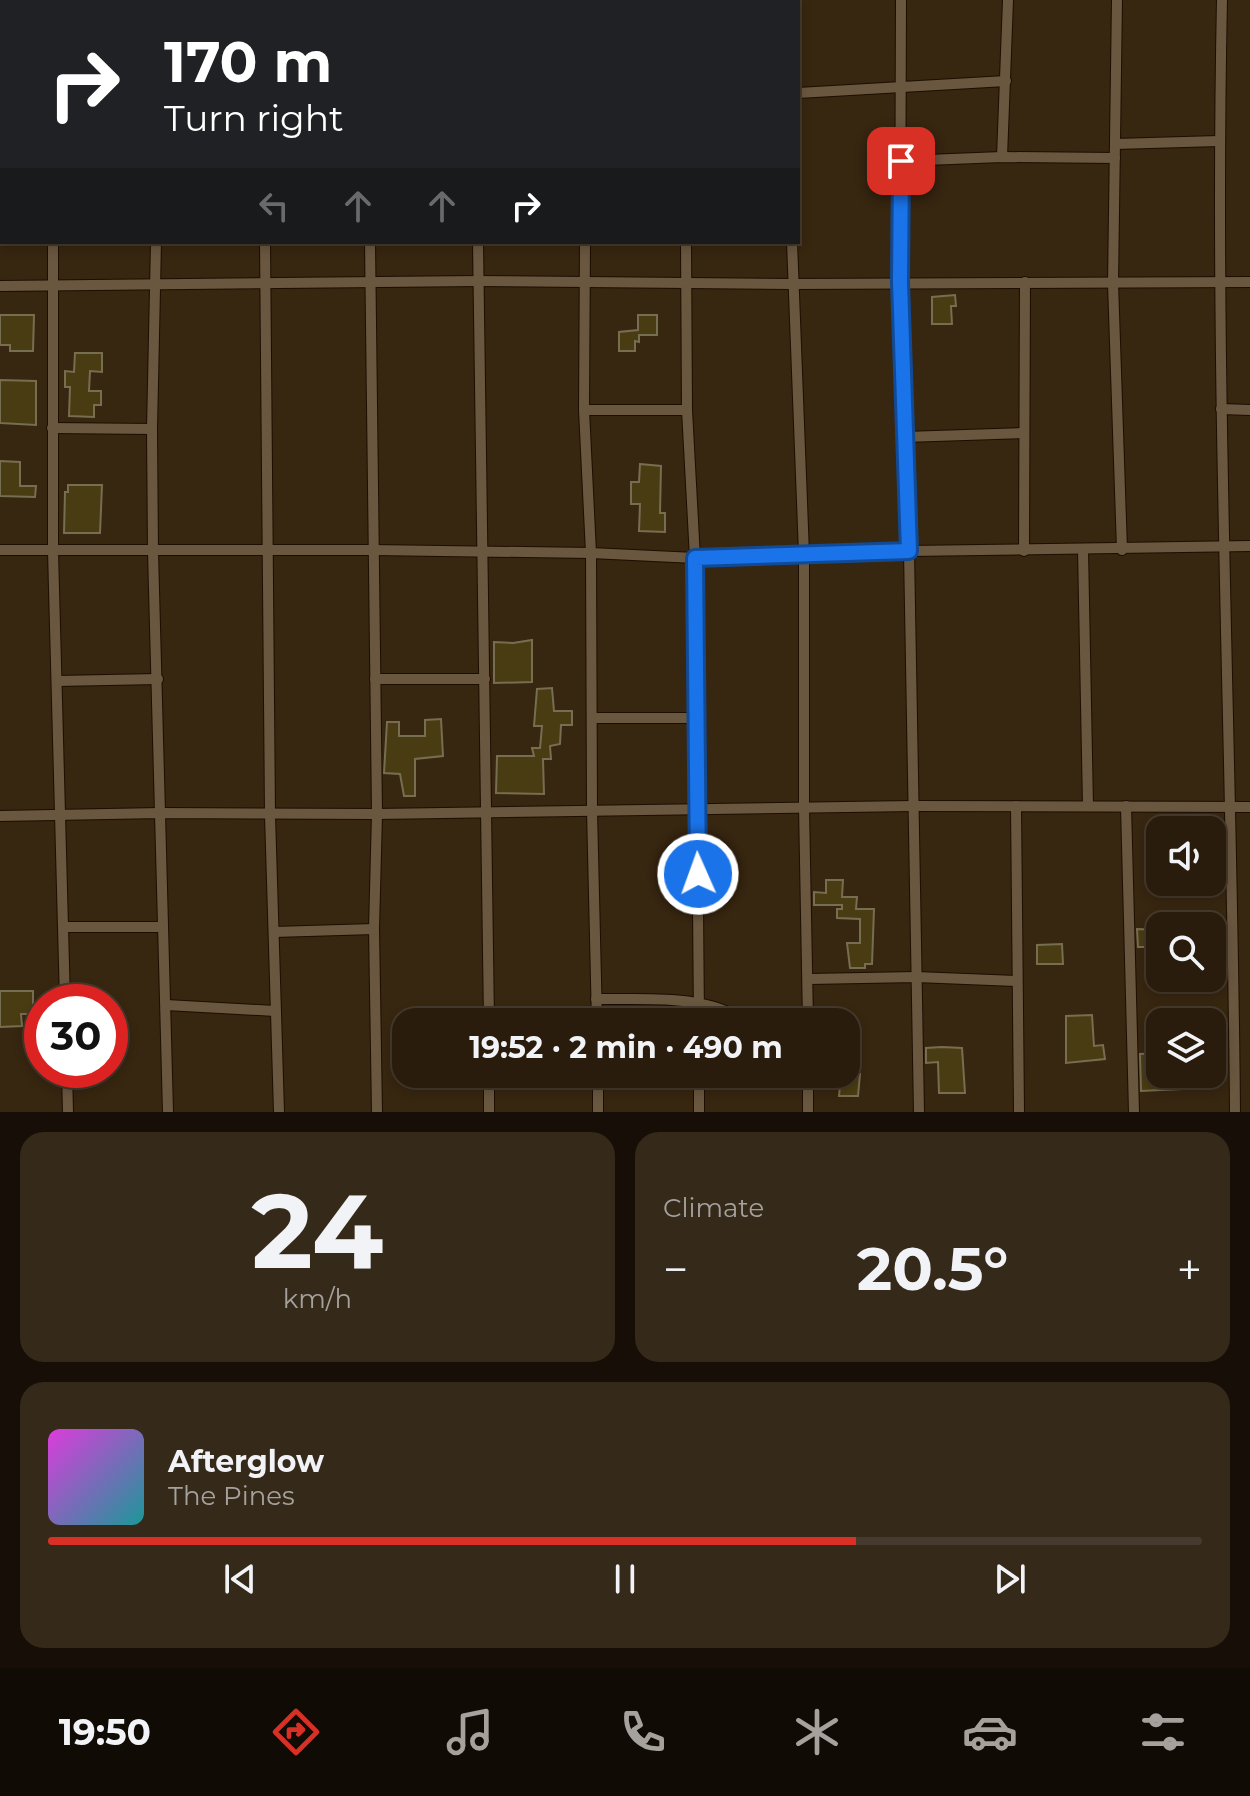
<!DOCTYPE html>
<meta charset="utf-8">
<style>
body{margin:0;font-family:Montserrat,sans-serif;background:#35291a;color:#f1f3f6;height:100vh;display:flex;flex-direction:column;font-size:30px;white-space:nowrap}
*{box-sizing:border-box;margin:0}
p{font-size:26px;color:#a5a19d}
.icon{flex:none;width:44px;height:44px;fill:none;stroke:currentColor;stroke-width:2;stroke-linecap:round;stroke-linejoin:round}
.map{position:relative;height:1112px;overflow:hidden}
.drawer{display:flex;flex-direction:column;gap:20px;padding:20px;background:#170f07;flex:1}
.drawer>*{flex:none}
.hud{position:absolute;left:0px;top:0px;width:800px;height:244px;box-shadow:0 4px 12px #0003,0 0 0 2px #453a2d;background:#202124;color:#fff;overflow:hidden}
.controls{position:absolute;left:1146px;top:816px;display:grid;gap:16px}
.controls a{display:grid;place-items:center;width:80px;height:80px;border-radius:16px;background:#291c0c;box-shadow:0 4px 12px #0003,0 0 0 2px #453a2d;font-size:40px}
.speed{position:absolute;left:24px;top:984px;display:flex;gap:16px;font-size:40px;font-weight:700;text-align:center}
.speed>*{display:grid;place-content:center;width:104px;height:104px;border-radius:50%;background:#291c0c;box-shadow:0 4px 12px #0003,0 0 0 2px #453a2d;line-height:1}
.speed .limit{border:12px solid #d22;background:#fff;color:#111}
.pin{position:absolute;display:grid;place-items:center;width:68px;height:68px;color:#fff;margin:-34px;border-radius:16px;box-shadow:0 4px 12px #0006}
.me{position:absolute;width:88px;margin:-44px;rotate:358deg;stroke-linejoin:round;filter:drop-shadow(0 0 6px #0008)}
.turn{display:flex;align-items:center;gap:28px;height:168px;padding:0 32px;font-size:36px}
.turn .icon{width:104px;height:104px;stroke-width:2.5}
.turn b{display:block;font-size:56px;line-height:68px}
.lanes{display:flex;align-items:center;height:76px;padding:0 32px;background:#0003;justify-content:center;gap:40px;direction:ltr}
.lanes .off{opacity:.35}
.big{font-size:60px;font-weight:700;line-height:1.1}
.drawer .card{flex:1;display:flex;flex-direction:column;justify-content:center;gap:12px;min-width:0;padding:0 28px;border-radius:24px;background:#35291a}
.drawer .dial{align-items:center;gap:0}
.dial b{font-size:104px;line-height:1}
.song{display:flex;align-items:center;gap:24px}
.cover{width:96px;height:96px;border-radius:12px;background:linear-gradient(135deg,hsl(300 70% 55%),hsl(180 70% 35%))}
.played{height:8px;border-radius:4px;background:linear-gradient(90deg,#d93025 70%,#453a2d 70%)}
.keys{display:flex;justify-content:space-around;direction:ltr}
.heat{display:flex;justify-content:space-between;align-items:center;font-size:44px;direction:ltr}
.drawer .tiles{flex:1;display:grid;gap:20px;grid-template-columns:1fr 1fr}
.card:last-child{grid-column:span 2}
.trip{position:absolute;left:392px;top:1008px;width:468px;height:80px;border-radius:24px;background:#291c0c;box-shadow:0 4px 12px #0003,0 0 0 2px #453a2d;font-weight:700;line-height:80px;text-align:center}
.tabs{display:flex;height:128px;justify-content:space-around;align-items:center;background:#100b05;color:#a5a19d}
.tabs .icon{width:56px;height:56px}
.tabs .active{color:#d93025}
.tabs b{font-size:36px;color:#f1f3f6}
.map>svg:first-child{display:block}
.building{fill:#4a3c12;stroke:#776d51;stroke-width:2}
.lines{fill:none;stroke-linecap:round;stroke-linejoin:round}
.street-casing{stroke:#1e0e00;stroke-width:12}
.street{stroke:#6a5740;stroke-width:10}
.route-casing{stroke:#114b97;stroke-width:20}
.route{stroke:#1a73e8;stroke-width:14}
</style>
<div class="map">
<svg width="1250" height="1112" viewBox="0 0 1250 1112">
<rect width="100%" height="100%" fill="#372610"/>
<g class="building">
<polygon points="955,295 956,306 951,306 952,324 932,324 932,297"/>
<polygon points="0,315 34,315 33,351 10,351 10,345 0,345"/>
<polygon points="638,315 657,315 657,335 639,335 639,342 635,341 635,351 619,351 619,332 638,330"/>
<polygon points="75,353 102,353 102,372 90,371 89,391 101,391 101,405 94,405 94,417 69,416 70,387 65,387 65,371 74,372"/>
<polygon points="0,380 36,381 36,425 0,423"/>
<polygon points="0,461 20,462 20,486 36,486 35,497 0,496"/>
<polygon points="640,464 661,466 660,513 665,513 665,532 639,531 640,504 631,504 631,482 639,482"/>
<polygon points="68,485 102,485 100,533 64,533 65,492 68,492"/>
<polygon points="532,640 532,682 494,683 494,642 513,643"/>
<polygon points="552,688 554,711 572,711 572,725 561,725 560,744 550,746 551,759 543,759 544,794 496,793 497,756 534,756 532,748 540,748 542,726 534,726 537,689"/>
<polygon points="441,719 443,756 415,759 415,796 404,796 400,774 384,773 387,722 399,722 399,736 425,736 425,720"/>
<polygon points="826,880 843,880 842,897 857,897 856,909 874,909 872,964 865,964 865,968 850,968 847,943 860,943 860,919 837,918 837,909 842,909 842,905 814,905 814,892 826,893"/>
<polygon points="1137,929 1160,930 1160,947 1138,947"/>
<polygon points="1062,944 1063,964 1037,964 1037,945"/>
<polygon points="0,991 33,991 33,1014 21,1014 22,1026 0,1027"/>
<polygon points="1092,1015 1094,1046 1103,1045 1105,1059 1066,1063 1066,1016"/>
<polygon points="942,1047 962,1048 965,1093 939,1093 938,1062 926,1063 926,1048"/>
<polygon points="1160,1053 1160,1074 1183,1074 1182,1089 1141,1091 1140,1054"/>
<polygon points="827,1074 860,1074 858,1096 839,1096 840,1086 827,1085"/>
</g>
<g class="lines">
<defs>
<g id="street">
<polyline points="263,0 264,2"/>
<polyline points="364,0 365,2"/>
<polyline points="478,0 478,2"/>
<polyline points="687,0 687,2"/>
<polyline points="792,0 792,2"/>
<polyline points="901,0 900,282 909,551 919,1112"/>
<polyline points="1117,0 1113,283 1122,550"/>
<path d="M1222,0C1214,371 1232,741 1235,1112"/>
<polyline points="28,2 32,0"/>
<polyline points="59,2 59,0"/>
<polyline points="165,2 165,0"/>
<polyline points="588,2 588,0"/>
<polyline points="0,6 2,6"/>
<polyline points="798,93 1006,81"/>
<polyline points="1115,144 1219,141"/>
<polyline points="1002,157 1008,0"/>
<polyline points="901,161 1002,157 1115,158"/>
<polyline points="53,242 53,551 65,1002"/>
<polyline points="156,242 152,429 153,552 168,1112"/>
<polyline points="265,242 270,815 279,1112"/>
<polyline points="370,242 377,814 374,929 377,1112"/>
<polyline points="478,242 489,1022"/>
<polyline points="585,242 584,410 591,553 592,810 597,1022"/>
<polyline points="686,242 687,410 695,558 699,1022"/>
<polyline points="792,242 804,554 804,807 808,1022"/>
<polyline points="0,286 478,281 792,284 1250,282"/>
<polyline points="1221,409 1250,410"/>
<polyline points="584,410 687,410"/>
<polyline points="52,428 152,429"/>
<polyline points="905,437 1024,433"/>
<polyline points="0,550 373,550 591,553 695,558 909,551 1250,546"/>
<polyline points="1083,550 1088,806"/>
<polyline points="1024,551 1025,282"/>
<polyline points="375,679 485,679"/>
<polyline points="57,681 158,679"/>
<polyline points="593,718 695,718"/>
<polyline points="1016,806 1019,1112"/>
<polyline points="1126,806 1134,1112"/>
<polyline points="0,816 161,813 377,814 913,806 1250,807"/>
<polyline points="64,927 163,927"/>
<polyline points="274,932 374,929"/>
<polyline points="809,979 916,977 1016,981"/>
<path d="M596,999C648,1000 702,993 747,1022"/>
<polyline points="166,1005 275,1011"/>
<polyline points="67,1070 68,1112"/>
<polyline points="489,1074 489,1112"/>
<polyline points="598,1074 598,1112"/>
<polyline points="699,1074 699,1112"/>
<polyline points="808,1112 808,1074"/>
</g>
</defs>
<use href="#street" class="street-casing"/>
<use href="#street" class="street"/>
</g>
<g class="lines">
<defs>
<polyline id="route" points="698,874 695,558 909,551 900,282 901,161"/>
</defs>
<use href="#route" class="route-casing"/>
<use href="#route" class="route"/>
</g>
</svg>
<div class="controls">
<a><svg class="icon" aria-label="sound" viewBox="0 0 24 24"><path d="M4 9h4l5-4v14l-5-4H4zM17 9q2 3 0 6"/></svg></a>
<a><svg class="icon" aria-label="search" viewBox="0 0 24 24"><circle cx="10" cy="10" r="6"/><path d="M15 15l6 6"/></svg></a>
<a><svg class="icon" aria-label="layers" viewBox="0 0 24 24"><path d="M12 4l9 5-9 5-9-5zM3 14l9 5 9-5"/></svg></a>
</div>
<div class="speed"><div class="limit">30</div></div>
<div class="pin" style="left:901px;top:161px;background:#d93025"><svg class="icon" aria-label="arrive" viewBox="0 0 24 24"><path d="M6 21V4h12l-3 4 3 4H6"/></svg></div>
<svg class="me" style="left:698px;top:874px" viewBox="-20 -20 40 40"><circle r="17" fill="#1a73e8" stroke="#fff" stroke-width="3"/><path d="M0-11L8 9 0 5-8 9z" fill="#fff"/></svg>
<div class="trip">19:52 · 2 min · 490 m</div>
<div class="hud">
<div class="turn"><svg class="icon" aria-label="right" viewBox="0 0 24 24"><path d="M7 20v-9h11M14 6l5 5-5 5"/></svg><div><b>170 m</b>Turn right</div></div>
<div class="lanes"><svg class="icon off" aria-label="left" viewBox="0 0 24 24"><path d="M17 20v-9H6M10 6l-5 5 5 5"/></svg><svg class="icon off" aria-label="ahead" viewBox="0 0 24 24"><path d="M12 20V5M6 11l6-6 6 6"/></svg><svg class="icon off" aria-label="ahead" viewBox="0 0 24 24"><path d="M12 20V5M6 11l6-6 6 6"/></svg><svg class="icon" aria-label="right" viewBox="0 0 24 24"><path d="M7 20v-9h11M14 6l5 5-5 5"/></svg></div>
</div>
</div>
<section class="drawer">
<div class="tiles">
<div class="card dial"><b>24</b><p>km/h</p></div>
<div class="card"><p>Climate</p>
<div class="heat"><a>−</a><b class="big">20.5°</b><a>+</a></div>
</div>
<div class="card">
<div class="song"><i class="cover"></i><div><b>Afterglow</b><p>The Pines</p></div></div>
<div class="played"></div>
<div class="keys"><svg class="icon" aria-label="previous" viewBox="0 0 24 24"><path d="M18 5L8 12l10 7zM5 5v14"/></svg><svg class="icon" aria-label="pause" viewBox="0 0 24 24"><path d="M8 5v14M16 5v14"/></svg><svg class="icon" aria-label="next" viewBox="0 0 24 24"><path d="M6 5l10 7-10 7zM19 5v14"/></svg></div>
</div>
</div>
</section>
<nav class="tabs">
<b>19:50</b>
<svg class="icon active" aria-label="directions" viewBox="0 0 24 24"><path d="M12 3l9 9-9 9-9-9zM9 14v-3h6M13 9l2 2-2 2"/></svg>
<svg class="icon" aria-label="music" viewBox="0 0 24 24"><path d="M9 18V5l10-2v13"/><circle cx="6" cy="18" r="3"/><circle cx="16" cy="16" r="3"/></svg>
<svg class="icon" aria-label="phone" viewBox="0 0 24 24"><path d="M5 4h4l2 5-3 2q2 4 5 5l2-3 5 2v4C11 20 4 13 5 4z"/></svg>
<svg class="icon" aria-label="climate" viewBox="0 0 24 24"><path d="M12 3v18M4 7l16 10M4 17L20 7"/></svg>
<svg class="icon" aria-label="car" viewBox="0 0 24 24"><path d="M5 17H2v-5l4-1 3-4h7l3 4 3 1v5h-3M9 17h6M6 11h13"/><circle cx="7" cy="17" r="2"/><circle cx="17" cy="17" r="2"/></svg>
<svg class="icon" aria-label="filters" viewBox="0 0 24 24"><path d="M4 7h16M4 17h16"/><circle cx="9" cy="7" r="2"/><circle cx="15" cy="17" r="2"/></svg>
</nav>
